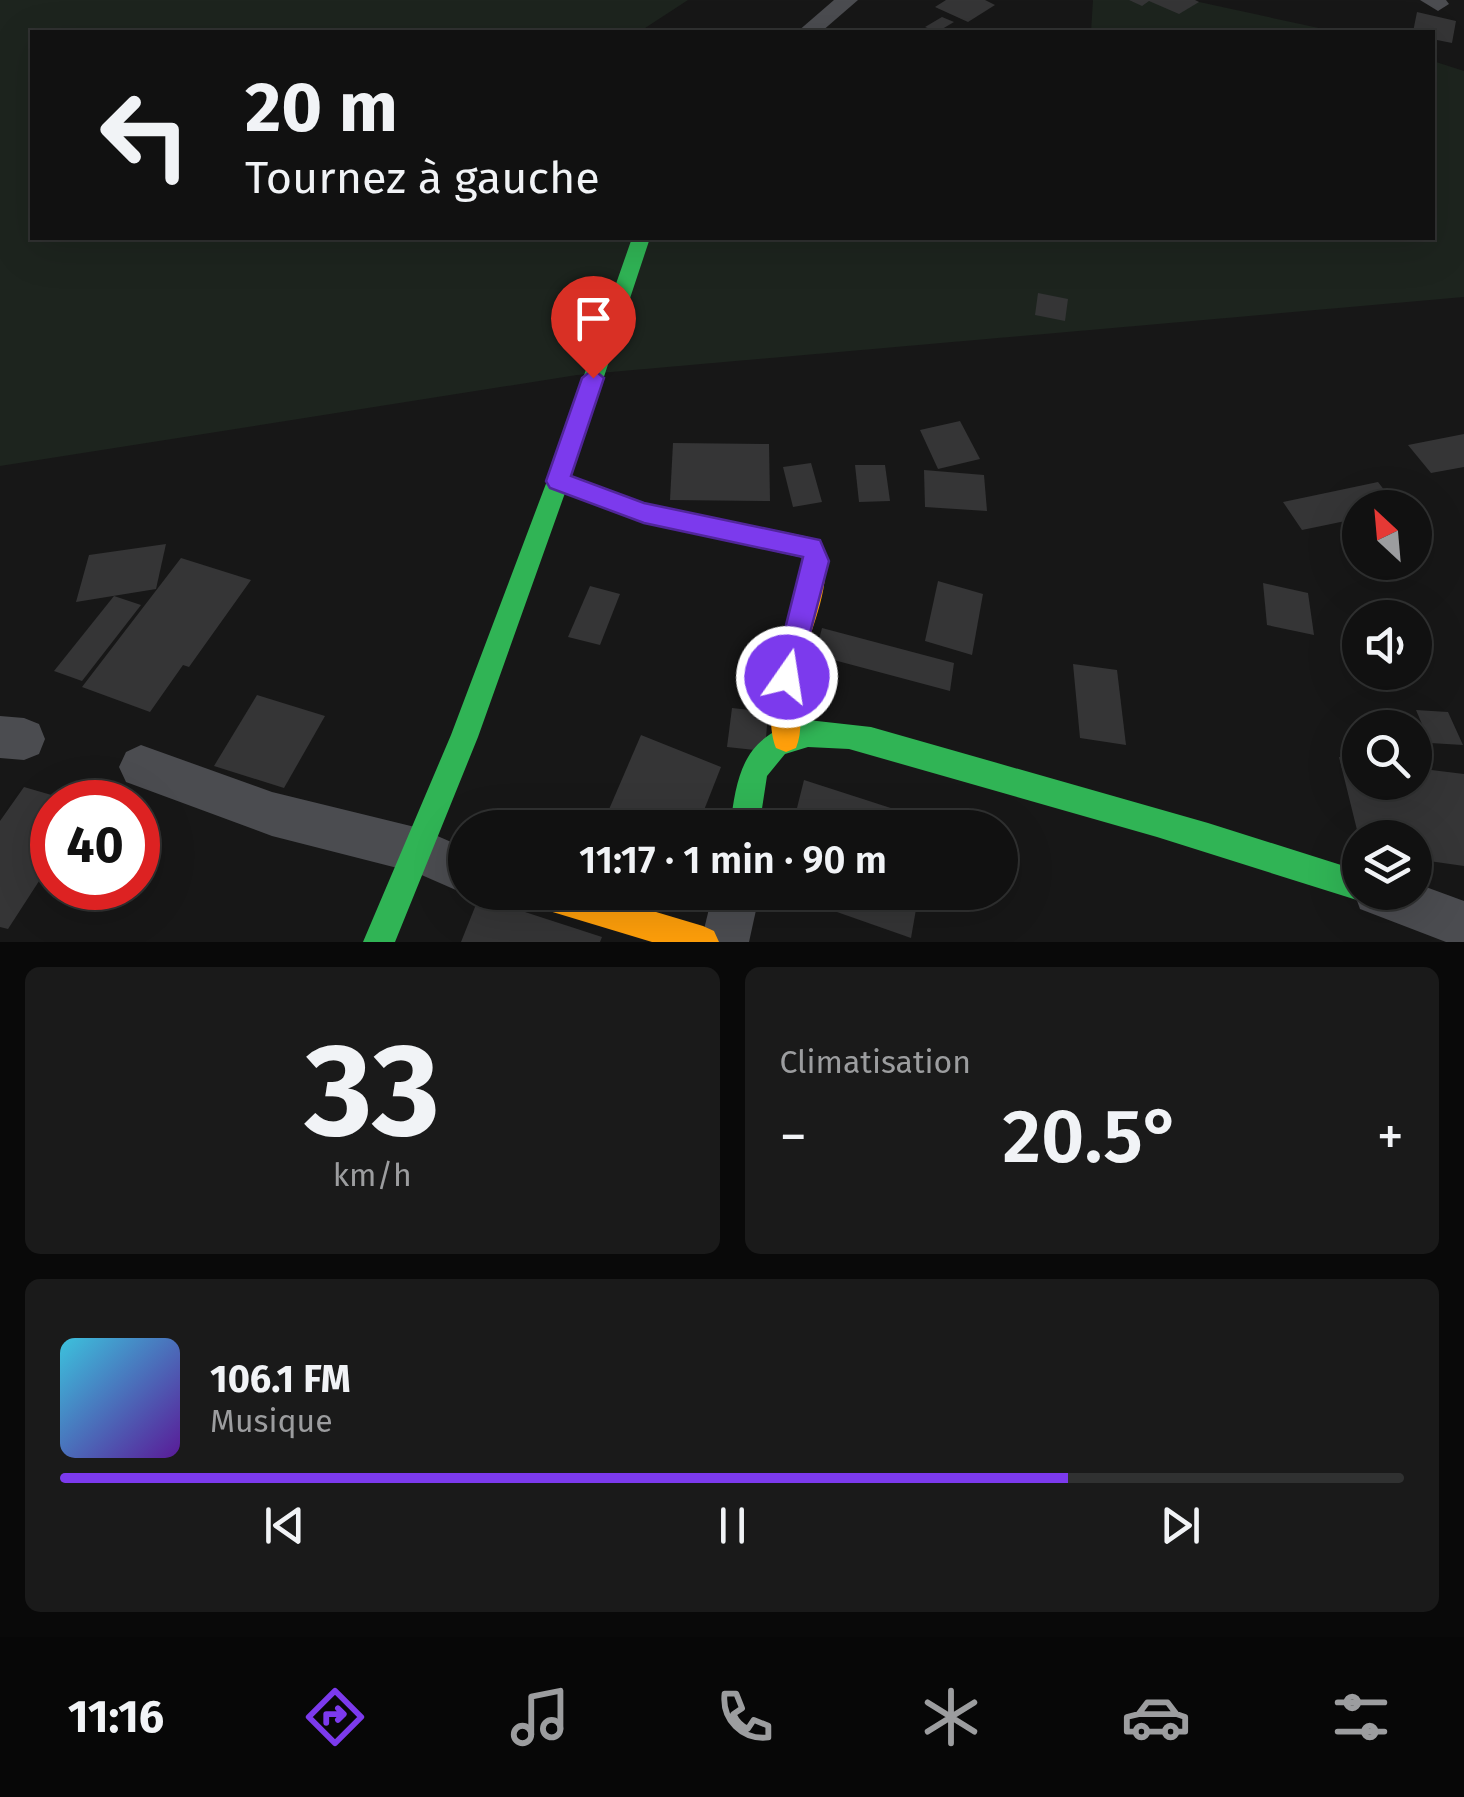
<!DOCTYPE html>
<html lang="fr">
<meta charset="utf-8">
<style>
body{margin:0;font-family:"Fira Sans",sans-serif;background:#1a1a1a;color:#f1f3f6;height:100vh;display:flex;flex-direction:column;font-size:38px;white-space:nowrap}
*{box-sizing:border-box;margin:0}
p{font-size:32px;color:#9c9d9f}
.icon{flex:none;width:55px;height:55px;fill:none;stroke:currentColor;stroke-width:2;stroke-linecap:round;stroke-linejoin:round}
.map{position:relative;height:942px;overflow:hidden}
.sheet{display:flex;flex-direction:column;gap:25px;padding:25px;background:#090909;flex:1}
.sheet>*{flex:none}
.guide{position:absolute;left:30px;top:30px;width:1405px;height:210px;border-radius:0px;box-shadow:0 10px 40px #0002,0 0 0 2px #303131;background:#111;color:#f1f3f6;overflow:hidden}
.needle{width:65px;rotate:334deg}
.tools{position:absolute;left:1342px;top:490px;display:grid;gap:20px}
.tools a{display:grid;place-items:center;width:90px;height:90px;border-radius:50%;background:#111;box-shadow:0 10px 40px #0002,0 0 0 2px #303131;font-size:50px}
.speed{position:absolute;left:30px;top:780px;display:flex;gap:20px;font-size:50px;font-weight:700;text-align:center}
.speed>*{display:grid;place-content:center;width:130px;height:130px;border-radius:50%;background:#111;box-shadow:0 10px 40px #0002,0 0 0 2px #303131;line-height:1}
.speed .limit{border:15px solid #d22;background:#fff;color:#111}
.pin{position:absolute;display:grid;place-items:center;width:85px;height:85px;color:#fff;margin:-102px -42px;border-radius:50% 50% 50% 0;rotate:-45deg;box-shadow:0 0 10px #0007}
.pin .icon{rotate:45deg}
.me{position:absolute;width:110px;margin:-55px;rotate:13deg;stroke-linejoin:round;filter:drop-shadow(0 0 8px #0008)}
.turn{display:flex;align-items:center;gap:35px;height:210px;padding:0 50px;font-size:45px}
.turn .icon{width:130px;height:130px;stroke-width:2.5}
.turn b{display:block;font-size:70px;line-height:85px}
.big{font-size:75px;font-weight:600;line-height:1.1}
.sheet .tile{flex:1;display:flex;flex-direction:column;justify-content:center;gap:15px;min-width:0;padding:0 35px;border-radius:15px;background:#1a1a1a}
.sheet .dial{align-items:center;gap:0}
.dial b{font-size:130px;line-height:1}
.song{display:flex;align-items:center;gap:30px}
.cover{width:120px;height:120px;border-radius:15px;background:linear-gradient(135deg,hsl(190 70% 55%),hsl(270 70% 35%))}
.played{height:10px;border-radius:5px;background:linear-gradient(90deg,#7c3aed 75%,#303131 75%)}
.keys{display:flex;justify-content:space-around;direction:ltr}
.heat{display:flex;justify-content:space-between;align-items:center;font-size:55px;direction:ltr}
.sheet .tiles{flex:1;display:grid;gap:25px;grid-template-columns:1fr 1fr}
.tile:last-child{grid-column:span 2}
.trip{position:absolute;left:448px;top:810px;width:570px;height:100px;border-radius:50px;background:#111;box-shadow:0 10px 40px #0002,0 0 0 2px #303131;font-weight:600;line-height:100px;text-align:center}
.tabs{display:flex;height:160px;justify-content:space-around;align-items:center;background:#070707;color:#9c9d9f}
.tabs .icon{width:70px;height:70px}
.tabs .selected{color:#7c3aed}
.tabs b{font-size:45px;color:#f1f3f6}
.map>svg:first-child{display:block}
.green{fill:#1d241e}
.building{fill:#353536}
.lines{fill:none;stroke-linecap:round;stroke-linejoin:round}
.street{fill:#4b4c50;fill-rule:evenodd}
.fast{fill:#30b455;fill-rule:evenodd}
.slow{fill:#ff9f0a;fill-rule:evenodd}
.route{fill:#7c3aed;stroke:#51269a;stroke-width:2.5}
</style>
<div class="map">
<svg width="1464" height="942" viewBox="0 0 1464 942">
<rect width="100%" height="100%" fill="#171717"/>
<g class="green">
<polygon points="0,0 688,0 639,32 32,32 32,238 1432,238 1433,61 1464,71 1464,297 577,375 0,466"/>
<polygon points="1093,0 1190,0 1337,32 1091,32"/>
</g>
<g class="building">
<polygon points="946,0 985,0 995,5 968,22 935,7"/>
<polygon points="1129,0 1195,0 1199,2 1179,14 1149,1 1142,6"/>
<polygon points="1417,12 1456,21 1452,43 1432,39 1432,32 1413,32"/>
<polygon points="942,17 954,22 937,32 925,27"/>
<polygon points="1038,293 1068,299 1065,321 1035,315"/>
<polygon points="960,421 980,459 938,469 920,430"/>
<polygon points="1464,434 1464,467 1431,473 1408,445"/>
<polygon points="673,443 769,444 770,501 670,500"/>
<polygon points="811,463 822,502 793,507 783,467"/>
<polygon points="855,465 885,465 890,501 859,502"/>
<polygon points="924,470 984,475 987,511 925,507"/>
<polygon points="1378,482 1398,508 1360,508 1360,518 1302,530 1283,502"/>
<polygon points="166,544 156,589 76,602 89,555"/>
<polygon points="181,558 251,580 189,667 183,665 150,712 82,687"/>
<polygon points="938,581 983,594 972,655 925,641"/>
<polygon points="1263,583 1308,593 1314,635 1267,625"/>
<polygon points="590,586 620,594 600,645 568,637"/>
<polygon points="114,596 141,605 82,681 54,671"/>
<polygon points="822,628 954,663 950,691 815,655"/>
<polygon points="1073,664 1117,670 1126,745 1080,738"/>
<polygon points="257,695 325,716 284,788 214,766"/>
<polygon points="732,708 768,712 765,751 727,747"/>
<polygon points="1416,710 1448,712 1463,745 1430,743"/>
<polygon points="641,735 721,767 697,828 601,828"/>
<polygon points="1339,757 1360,760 1360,782 1415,782 1415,768 1464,774 1464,866 1415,859 1415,838 1359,838"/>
<polygon points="804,780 931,821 930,828 792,828"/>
<polygon points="24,787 72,801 52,802 52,861 8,929 0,927 0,821"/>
<polygon points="780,892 919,892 911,938"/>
<polygon points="479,897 602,937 600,942 461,942"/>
</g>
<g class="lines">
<g class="street">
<polygon points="834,0 858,0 821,32 797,32"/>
<polygon points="1420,0 1446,0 1449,4 1438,11"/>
<polygon points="0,716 24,718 39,724 45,739 39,754 24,760 0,758"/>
<polygon points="141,745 272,792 419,828 465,848 465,892 469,892 465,894 417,873 272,836 126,782 119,767 126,752"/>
<polygon points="1360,876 1360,892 1415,892 1415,883 1464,901 1464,942 1446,942 1360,909 1354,892"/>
<polygon points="713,892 760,892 749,942 701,942"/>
</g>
<g class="fast">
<polygon points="632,238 650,238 571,476 644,503 804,536 812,539 816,547 812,555 804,558 643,523 565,493 478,737 395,942 363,942 451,735 547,481"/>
<path d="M808,720L871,727L1208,823L1360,871V892H1372L1360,901L1157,837L849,749L808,747L785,754L767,776L759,828H730C737,770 745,733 808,720Z"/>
</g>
<g class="slow">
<path d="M804,536L819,540C839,582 805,634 800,677C797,701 805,726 796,748L786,752L776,748C758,704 792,607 804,561L792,547L796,539Z"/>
<polygon points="521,892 589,892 703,926 714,931 719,942 652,942 536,907 525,903"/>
</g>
</g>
<polygon class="route" points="593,369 604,378 571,476 644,503 820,540 829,561 796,686 787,690 777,686 773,677 803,557 644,523 550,488 546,481 582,378"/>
</svg>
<div class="tools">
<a><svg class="needle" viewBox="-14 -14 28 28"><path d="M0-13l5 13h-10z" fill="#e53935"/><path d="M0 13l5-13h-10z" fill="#9c9d9f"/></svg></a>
<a><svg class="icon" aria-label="sound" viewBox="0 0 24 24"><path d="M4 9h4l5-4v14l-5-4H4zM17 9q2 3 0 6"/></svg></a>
<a><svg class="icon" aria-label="search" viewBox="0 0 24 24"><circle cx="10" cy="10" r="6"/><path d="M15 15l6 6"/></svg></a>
<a><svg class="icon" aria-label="layers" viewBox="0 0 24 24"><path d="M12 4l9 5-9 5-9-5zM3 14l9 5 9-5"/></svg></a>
</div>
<div class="speed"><div class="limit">40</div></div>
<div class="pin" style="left:593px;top:378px;background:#d93025"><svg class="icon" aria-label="arrive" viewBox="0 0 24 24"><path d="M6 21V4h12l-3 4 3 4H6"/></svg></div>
<svg class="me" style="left:787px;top:677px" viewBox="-20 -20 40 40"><circle r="17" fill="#7c3aed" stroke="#fff" stroke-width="3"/><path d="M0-11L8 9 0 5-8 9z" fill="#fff"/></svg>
<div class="trip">11:17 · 1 min · 90 m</div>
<div class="guide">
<div class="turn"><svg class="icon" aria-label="left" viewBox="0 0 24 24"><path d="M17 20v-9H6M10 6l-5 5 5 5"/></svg><div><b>20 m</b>Tournez à gauche</div></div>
</div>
</div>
<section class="sheet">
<div class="tiles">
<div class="tile dial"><b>33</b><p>km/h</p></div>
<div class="tile"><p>Climatisation</p>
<div class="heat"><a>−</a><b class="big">20.5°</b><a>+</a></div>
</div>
<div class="tile">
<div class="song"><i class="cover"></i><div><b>106.1 FM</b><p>Musique</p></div></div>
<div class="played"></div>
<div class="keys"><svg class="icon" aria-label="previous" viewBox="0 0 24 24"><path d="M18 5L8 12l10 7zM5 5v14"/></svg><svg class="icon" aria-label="pause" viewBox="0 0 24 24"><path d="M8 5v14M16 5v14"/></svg><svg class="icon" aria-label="next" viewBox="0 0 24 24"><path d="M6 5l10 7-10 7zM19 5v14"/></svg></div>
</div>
</div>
</section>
<nav class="tabs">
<b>11:16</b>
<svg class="icon selected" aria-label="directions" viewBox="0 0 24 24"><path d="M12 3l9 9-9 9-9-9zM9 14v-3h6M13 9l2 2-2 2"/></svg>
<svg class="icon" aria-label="music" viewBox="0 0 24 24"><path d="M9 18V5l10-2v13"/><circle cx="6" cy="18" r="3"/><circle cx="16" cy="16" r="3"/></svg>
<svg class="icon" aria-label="phone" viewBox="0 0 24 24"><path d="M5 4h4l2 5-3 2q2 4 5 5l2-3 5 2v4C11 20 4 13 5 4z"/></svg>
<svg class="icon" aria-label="climate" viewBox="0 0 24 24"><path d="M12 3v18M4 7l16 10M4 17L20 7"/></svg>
<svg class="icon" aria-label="car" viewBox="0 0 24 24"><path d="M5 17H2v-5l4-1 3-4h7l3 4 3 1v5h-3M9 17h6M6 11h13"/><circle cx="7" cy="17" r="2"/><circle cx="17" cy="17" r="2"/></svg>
<svg class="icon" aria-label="filters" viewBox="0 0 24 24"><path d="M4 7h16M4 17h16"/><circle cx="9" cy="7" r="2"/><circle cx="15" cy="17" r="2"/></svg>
</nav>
